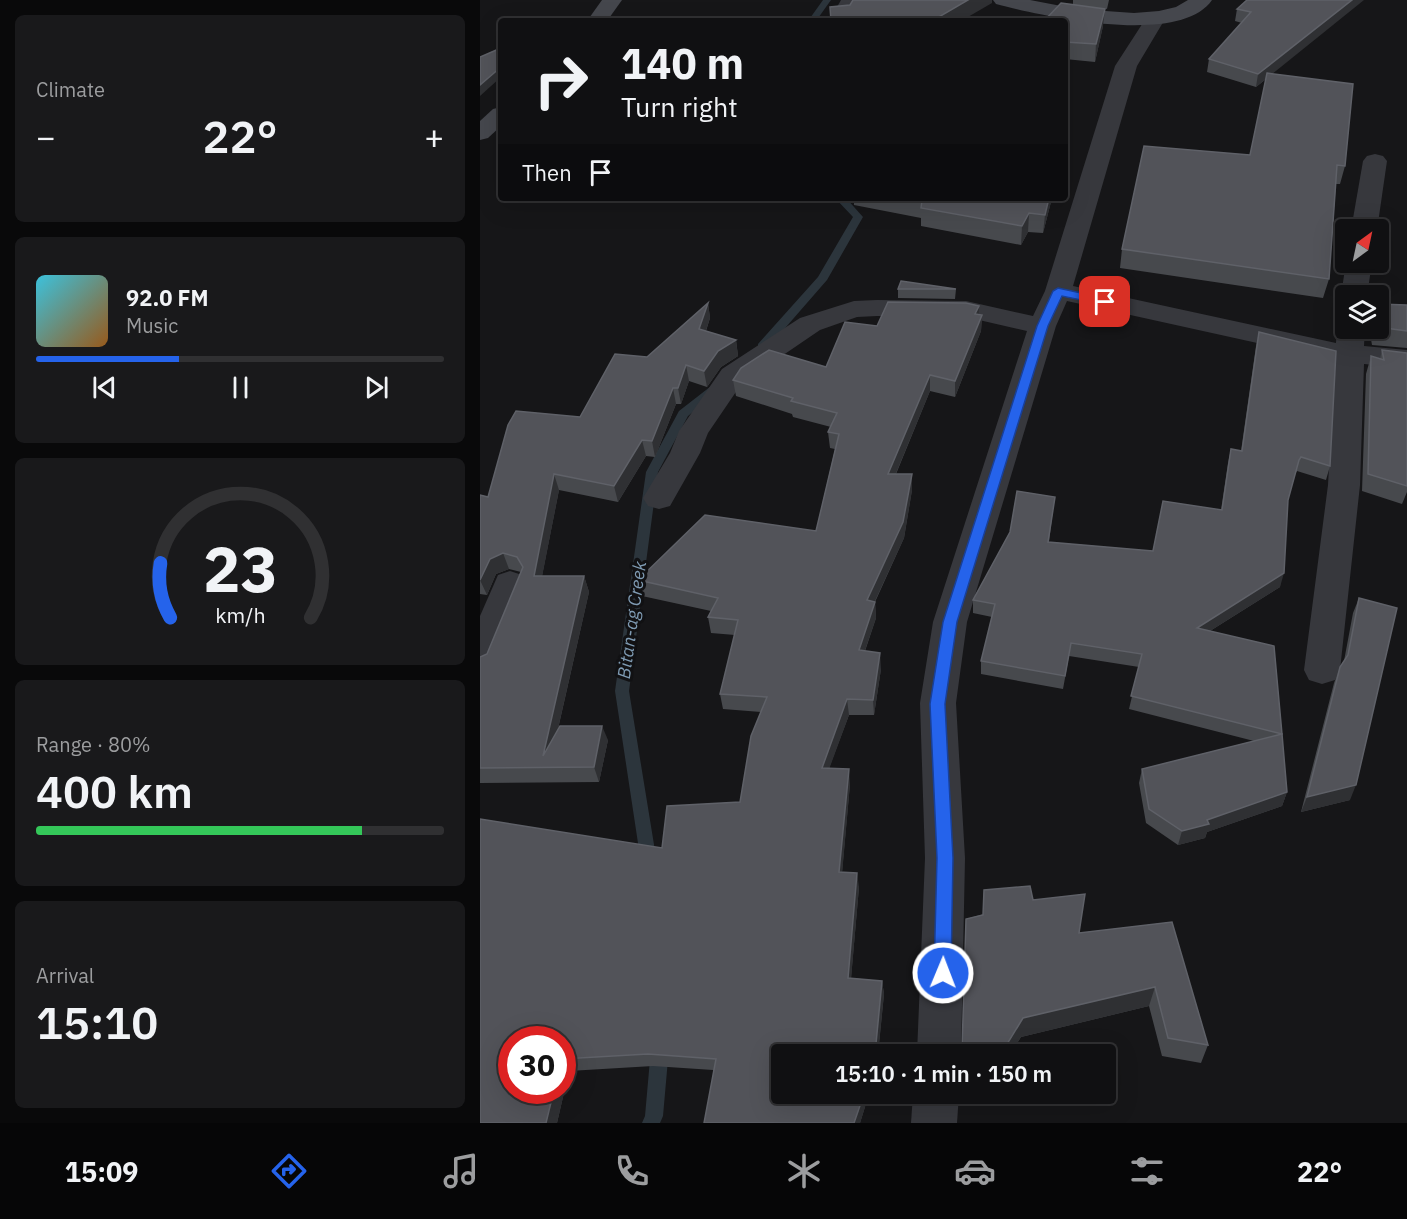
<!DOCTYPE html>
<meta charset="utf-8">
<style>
body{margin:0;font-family:"IBM Plex Sans",sans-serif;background:#19191b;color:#f1f3f6;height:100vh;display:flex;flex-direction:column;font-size:22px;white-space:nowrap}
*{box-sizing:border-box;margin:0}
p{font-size:20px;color:#9c9d9f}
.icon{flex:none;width:33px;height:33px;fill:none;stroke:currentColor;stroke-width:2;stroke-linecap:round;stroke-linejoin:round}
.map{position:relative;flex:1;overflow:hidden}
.drawer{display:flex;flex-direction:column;gap:15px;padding:15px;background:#09090a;width:480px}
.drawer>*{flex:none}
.banner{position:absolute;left:18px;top:18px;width:570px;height:183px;border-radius:6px;box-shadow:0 6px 24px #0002,0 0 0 2px #303032;background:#101012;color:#f1f3f6;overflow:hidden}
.needle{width:39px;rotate:33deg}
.fabs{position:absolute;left:855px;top:219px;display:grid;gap:12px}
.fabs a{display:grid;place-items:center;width:54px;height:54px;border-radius:6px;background:#101012;box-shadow:0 6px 24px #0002,0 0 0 2px #303032;font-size:30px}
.speed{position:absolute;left:18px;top:1026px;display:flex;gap:12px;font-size:30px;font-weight:700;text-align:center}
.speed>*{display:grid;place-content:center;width:78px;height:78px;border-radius:50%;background:#101012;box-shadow:0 6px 24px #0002,0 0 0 2px #303032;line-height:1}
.speed .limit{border:9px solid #d22;background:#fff;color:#111}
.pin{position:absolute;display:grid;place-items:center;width:51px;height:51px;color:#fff;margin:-26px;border-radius:12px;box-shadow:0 3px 9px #0006}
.me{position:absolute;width:66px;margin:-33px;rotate:1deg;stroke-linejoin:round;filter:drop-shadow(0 0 4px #0008)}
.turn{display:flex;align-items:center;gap:21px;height:126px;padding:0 24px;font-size:27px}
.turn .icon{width:78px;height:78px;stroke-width:2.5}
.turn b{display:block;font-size:42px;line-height:51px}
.then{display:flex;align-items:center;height:57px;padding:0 24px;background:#0003;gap:12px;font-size:22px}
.big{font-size:45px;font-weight:600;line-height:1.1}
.drawer .card{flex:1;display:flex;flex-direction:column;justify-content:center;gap:9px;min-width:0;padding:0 21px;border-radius:9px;background:#19191b}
.drawer .dial{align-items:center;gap:0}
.dial svg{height:156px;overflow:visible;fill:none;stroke:#303032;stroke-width:7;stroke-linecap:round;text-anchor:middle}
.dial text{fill:#f1f3f6;stroke:none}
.song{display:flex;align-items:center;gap:18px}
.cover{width:72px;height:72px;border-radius:9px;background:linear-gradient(135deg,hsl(190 70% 55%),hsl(30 70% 35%))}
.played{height:6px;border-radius:3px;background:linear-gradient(90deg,#2563eb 35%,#303032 35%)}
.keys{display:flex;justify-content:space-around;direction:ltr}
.heat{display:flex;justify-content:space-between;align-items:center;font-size:33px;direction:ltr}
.charge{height:9px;border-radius:4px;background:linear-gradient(90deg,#34c759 80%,#303032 0)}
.trip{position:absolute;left:291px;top:1044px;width:345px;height:60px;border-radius:6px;background:#101012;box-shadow:0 6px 24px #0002,0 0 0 2px #303032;font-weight:600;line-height:60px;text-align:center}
.tabs{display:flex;height:96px;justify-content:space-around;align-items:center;background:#060607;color:#9c9d9f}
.tabs .icon{width:42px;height:42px}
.tabs .active{color:#2563eb}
.tabs b{font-size:27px;color:#f1f3f6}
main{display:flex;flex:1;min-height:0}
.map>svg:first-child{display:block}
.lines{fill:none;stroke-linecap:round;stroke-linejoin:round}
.stream{fill:#2c353c;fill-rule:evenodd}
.street{fill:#37383d;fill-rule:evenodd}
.secondary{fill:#45474d;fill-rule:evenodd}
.wall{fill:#47494d;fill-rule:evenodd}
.shaded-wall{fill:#2f3033}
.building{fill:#525359;stroke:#5f6168;stroke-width:1.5}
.route{fill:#2563eb;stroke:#184099;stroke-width:1.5}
.labels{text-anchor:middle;stroke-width:6;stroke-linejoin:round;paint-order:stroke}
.water-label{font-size:18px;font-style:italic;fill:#7f9bb3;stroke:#111113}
</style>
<main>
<section class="drawer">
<div class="card"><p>Climate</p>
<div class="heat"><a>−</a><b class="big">22°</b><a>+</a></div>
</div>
<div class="card">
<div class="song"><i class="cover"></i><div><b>92.0 FM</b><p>Music</p></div></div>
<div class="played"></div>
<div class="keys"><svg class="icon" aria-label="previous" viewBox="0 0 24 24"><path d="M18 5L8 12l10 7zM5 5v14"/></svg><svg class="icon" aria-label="pause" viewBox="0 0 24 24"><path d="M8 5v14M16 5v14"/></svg><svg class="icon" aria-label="next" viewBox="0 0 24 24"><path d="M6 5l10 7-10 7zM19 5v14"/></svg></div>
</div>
<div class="card dial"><svg viewBox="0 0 100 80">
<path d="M14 69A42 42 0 1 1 86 69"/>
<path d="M14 69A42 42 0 0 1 9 41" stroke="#2563eb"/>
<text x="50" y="56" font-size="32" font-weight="700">23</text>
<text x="50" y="72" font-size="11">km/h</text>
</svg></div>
<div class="card"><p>Range · 80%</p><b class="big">400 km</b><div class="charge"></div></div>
<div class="card"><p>Arrival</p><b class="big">15:10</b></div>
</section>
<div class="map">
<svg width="927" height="1123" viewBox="0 0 927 1123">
<rect width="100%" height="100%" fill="#161618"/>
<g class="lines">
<g class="stream">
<polygon points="343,0 351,0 336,21 328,21"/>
<polygon points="355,198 366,198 383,217 347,280 286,350 278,350 278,344 338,277 373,217"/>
<polygon points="235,383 241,387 239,390 208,416 178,472 149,691 177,863 175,868 169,870 163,868 161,863 135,691 166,472 199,411"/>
<polygon points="180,1039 186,1042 189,1048 183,1116 180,1123 162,1123 165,1116 171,1048 174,1042"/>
</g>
<g class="street">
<polygon points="361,0 381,0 369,21 349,21"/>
<polygon points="675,13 682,15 685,19 657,66 593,286 856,343 857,328 861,322 866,321 866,328 885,328 884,346 927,350 927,368 884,364 880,485 860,670 855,680 842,684 829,680 824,670 848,485 855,360 587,301 576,326 487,622 476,703 485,858 481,1054 437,1054 445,858 440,703 453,622 547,331 486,317 397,316 377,317 340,330 262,383 228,433 220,453 190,506 179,509 168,506 163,498 190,453 199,431 242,369 320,318 374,301 397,300 486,301 553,316 565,291 635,66 668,15"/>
<polygon points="895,154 903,156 907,161 897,230 871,230 883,161 887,156"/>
<polygon points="866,262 892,262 887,296 866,296 866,302 861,296"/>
<polygon points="30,571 42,575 47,584 12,668 0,672 0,616 18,575"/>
<polygon points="433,1094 479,1094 477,1123 431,1123"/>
</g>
<g class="secondary">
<polygon points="122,0 142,0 127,21 107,21"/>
<path d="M513,0H550L597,9L654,13L679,11L696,7L708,0H732C700,47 562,16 516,4Z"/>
<polygon points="21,107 21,126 8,138 0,140 0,121 13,109"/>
</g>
</g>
<g class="wall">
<polygon points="593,0 629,0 627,9 622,8 623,26 615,62 585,59 585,21 593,5"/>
<polygon points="767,0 792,74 865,166 860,184 856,184 849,279 843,298 640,268 642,249 770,155 786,79 776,87 727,72 729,59 762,23 755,21 757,9"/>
<polygon points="374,198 572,198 563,233 548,232 541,245 441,226 441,218 374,205"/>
<polygon points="418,289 476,289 475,299 418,298"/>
<polygon points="228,303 230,318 226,331 256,340 258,356 241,367 227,387 209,381 201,404 196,404 175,457 166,456 138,502 79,490 62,576 104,576 109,592 78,729 128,740 119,782 0,783 0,657 7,654 41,572 29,569 16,574 7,595 0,594 0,495 8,497 100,417"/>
<polygon points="898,304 927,305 927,348 892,345 889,328 898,328"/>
<path d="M499,306V315H502L501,331L475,397L450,391L416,474L432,490L424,538L395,602L396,618L385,651L401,669L394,715H369L349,768L370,784L362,872L379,887L371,978L402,981L404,994L398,1054H302V1094H389L380,1123L233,1070L173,1066L89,1071L77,1123H0L182,848L260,802L281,712L243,709L240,694L255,635L231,633L228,617L231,611L162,596L158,580L336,531L355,449L350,448L348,432L351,427L313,417L312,414L256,396L253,380L346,367L397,326ZM82,1040V1090H32Z"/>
<polygon points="779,332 850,466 846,480 817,471 815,474 808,500 800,587 730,631 794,646 807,792 802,806 727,832 725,838 698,845 666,823 659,783 662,769 774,741 649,709 659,667 589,656 583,689 501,674 501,661 512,617 493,613 493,600 573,510 569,542 673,551 741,510 748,463 751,449 761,451 776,346"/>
<polygon points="902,350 927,353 927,492 922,504 882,491 886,374 891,356 900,359"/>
<polygon points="879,598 870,800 821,812 854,683 860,667 864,661 873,613"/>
<polygon points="553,900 599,933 692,922 728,1045 721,1063 682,1056 669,1006 541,1037 530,1054 482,1054 486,919"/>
</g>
<g class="shaded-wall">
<polygon points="488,0 512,0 512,3 481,21 452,21"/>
<polygon points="872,0 884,0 776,87 778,74"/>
<polygon points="625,9 623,26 615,62 616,44"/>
<polygon points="21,67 21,77 0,96 0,85"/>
<polygon points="589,121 588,138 585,149 585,136"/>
<polygon points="569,198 572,198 563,233 565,215"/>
<polygon points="549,213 548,232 541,245 542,226"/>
<polygon points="228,303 230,318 221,345 219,329"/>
<polygon points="499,306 499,322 495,314"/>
<polygon points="502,315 501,331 475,397 475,381"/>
<polygon points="256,340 258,356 241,367 227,387 224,371 238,351"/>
<polygon points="206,365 209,381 201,404 198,388"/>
<polygon points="450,375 450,391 409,490 408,474"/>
<polygon points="193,388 196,404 175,457 172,441"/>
<polygon points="162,440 166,456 138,502 134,486"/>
<polygon points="74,474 79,490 59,592 54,576"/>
<polygon points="432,474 432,490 424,538 388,616 387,600"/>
<polygon points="23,553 29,569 16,574 7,595 0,580 10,559"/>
<polygon points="804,573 800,587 714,641 717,628"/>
<polygon points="104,576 109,592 69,768 63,756"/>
<polygon points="395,602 396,618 380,665 379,650"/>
<polygon points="400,653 401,669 394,715 393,700"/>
<polygon points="367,699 369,715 344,783 342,768"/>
<polygon points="122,726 128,740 119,782 114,767"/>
<polygon points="369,769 370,784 361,886 359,872"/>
<polygon points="876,785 870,800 821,812 827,797"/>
<polygon points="807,792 802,806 727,832 725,838 698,845 702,831 727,820"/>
<polygon points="377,873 379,887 370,991 368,978"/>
<polygon points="402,981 404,994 398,1054 395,1054"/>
<polygon points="675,987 669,1006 541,1037 530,1054 521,1054 543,1018"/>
<polygon points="82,1060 89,1071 77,1123 66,1123 74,1090 82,1090"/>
<polygon points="384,1094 389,1094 380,1123 374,1123"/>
</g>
<g class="building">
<polygon points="373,0 488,0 452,21 351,21 350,7 370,5"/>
<polygon points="767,0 872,0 778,74 729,59 771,12 757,9"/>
<polygon points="581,3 625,9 616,44 585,42 585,21 564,21"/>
<polygon points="21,48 21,67 0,85 0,57"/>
<polygon points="787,73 873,84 865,166 857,165 849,279 642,249 664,146 770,155"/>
<polygon points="585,120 589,121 585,136"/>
<polygon points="430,198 569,198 565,215 549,213 542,226 441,208 442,200"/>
<polygon points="421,281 476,289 418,289"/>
<polygon points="408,302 486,303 499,306 495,314 502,315 475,381 450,375 408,474 432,474 423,522 387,600 395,602 379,650 400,653 393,700 367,699 342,768 369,769 359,872 377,873 368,978 402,981 395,1054 302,1054 302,1094 384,1094 374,1123 224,1123 236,1059 168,1054 82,1059 82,1040 32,1040 32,1090 74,1090 66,1123 0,1123 0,819 182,848 187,806 260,802 271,736 287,697 240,694 258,620 228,617 238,598 158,580 225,515 336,531 359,434 348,432 357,413 311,401 313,398 253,380 261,368 289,350 346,367 365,322 397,326"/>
<polygon points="228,303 219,329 256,340 238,351 224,371 206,365 198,388 193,388 172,441 162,440 134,486 74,474 54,576 104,576 63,756 80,726 122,726 114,767 0,768 0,657 7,654 43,567 37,557 23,553 10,559 0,580 0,495 8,497 28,425 36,411 100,417 135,354 167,357"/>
<polygon points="898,304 927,305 927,331 898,327"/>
<polygon points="779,332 856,351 850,466 821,457 819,460 808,500 804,573 717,628 794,646 802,734 651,696 662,654 591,643 585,676 501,661 515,604 493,600 530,532 537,491 575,497 568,542 673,551 683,501 742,510 751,449 762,451"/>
<polygon points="902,350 927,353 927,486 888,474 891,356 904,360"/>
<polygon points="879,598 917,608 876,785 827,797 860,667 868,655"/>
<polygon points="802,734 807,792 727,820 729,824 702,831 669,809 662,769"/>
<polygon points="550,886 553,900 605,894 599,933 692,922 728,1045 688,1038 675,987 543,1018 521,1054 513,1054 482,1050 486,919 503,915 504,890"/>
</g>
<polygon class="route" points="578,288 629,299 630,302 625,305 582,296 568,326 477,622 465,704 473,858 471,973 469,979 463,981 456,979 454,973 457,858 450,704 463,622 557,326 573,291"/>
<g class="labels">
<g class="water-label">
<text transform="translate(152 620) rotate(-82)" y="6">Bitan-ag Creek</text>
</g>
</g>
</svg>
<div class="fabs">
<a><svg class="needle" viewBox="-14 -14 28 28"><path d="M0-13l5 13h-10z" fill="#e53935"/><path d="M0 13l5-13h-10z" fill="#9c9d9f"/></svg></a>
<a><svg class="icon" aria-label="layers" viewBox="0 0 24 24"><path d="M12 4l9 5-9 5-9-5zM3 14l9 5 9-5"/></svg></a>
</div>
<div class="speed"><div class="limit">30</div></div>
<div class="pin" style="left:625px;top:302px;background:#d93025"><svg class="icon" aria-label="arrive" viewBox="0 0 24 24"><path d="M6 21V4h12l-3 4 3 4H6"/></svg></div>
<svg class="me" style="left:463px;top:973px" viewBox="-20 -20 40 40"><circle r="17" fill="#2563eb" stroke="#fff" stroke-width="3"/><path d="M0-11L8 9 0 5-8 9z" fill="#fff"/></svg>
<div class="trip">15:10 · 1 min · 150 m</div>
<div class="banner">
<div class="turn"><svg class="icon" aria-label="right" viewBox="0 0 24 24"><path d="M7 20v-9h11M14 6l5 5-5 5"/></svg><div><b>140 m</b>Turn right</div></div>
<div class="then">Then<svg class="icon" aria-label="arrive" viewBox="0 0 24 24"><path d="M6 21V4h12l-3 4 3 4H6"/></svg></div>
</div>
</div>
</main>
<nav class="tabs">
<b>15:09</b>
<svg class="icon active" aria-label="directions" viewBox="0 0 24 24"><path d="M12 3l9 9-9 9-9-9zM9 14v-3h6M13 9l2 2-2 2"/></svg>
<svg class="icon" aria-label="music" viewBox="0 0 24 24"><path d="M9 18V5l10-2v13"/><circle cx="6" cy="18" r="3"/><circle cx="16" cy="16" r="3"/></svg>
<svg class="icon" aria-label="phone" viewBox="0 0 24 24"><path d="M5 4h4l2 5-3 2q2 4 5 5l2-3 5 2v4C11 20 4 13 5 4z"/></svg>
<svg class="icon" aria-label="climate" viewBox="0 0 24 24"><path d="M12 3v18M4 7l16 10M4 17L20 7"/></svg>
<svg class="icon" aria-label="car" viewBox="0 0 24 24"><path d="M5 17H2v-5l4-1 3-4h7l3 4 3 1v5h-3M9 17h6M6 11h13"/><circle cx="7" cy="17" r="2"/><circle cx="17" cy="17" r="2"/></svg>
<svg class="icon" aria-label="filters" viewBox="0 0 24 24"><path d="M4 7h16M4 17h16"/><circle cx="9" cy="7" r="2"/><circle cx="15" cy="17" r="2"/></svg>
<b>22°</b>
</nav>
